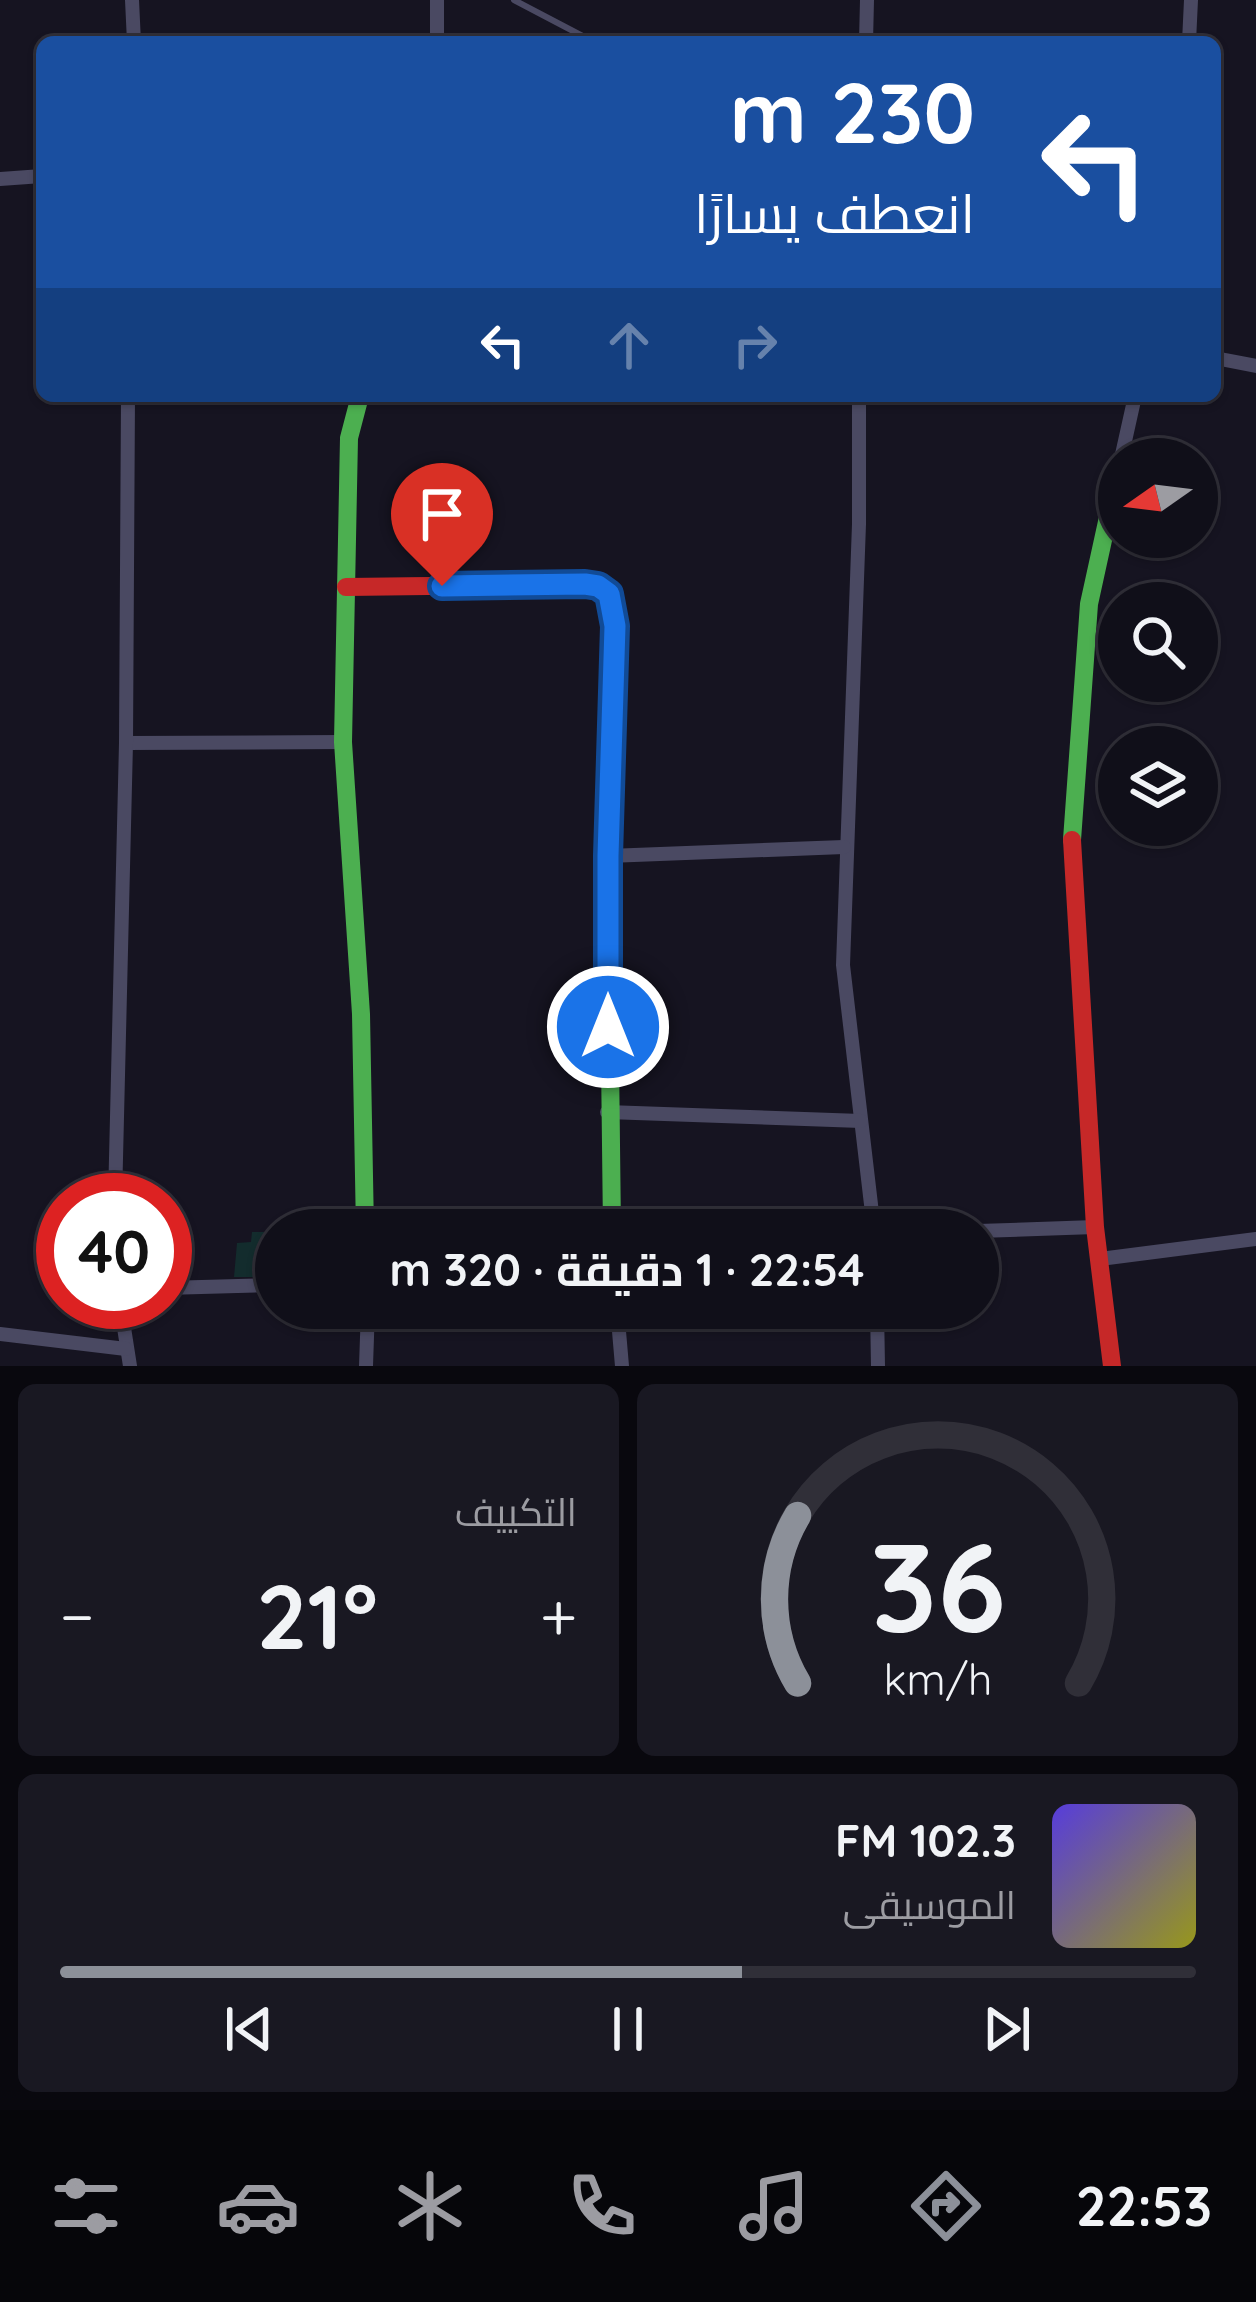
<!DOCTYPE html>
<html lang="ar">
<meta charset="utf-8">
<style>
body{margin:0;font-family:Quicksand,Cairo,sans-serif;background:#191822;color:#f1f3f6;direction:rtl;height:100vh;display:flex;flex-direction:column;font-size:45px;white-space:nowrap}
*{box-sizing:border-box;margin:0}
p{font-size:39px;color:#9c9ca2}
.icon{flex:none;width:66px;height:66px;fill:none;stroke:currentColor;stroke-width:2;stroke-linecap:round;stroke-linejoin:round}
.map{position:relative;height:1366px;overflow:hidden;direction:ltr}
.side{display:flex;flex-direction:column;gap:18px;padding:18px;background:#09080e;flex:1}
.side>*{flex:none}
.guide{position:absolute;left:36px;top:36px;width:1185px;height:366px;border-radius:18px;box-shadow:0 3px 9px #0004,0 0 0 3px #302f38;direction:rtl;background:#1a4fa0;color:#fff;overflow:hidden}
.needle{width:78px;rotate:256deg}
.tools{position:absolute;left:1098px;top:438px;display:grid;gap:24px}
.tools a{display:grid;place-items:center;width:120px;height:120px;border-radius:50%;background:#100f19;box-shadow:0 3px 9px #0004,0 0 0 3px #302f38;font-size:60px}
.speed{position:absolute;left:36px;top:1173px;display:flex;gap:24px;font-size:60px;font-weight:700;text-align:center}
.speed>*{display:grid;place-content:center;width:156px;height:156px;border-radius:50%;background:#100f19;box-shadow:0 3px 9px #0004,0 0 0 3px #302f38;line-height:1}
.speed .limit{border:18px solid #d22;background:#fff;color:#111}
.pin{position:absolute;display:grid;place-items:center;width:102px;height:102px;color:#fff;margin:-123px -51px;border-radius:50% 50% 50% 0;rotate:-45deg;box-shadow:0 0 12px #0007}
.pin .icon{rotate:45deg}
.me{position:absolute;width:132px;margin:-66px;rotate:0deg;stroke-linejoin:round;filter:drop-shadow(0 0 9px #0008)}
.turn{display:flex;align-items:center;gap:42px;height:252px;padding:0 48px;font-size:54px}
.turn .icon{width:156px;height:156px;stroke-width:2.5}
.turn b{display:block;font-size:84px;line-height:102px}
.lanes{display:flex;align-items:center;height:114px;padding:0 48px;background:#0003;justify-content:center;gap:60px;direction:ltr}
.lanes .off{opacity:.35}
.big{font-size:90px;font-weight:700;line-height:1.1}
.side .widget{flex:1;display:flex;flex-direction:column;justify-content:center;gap:18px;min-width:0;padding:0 42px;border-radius:18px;background:#191822}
.side .dial{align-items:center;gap:0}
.dial svg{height:312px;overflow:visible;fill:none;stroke:#302f38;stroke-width:7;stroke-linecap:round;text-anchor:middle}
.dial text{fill:#f1f3f6;stroke:none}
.song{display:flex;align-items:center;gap:36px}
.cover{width:144px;height:144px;border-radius:18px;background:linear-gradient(135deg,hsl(250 70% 55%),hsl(60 70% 35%))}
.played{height:12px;border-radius:6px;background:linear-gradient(90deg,#8c9099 60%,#302f38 60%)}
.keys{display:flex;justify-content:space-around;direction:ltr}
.heat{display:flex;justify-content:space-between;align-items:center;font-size:66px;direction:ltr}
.side .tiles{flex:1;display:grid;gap:18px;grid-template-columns:1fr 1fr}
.widget:last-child{grid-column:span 2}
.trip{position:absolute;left:255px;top:1209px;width:744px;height:120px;border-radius:60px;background:#100f19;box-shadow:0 3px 9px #0004,0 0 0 3px #302f38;font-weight:700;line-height:120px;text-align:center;direction:rtl}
.dock{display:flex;height:192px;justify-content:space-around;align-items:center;background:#06060a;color:#9c9ca2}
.dock .icon{width:84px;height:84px}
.dock .selected{color:#8c9099}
.dock b{font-size:54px;color:#f1f3f6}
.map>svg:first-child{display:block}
.green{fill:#132c2d}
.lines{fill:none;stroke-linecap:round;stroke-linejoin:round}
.lane{stroke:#4a4962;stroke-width:6}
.street{stroke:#4a4962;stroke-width:14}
.fast{stroke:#4caf50;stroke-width:18}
.jam{stroke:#c62828;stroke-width:18}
.route-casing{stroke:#114b97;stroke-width:30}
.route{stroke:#1a73e8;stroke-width:21}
</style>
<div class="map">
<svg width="1256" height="1366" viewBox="0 0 1256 1366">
<rect width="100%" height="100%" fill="#161421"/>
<polygon class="green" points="252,1232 276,1232 276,1277 234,1277 237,1243 251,1242"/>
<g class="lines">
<polyline class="lane" points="514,0 594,42"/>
<g class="street">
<polyline points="132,0 134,42"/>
<polyline points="437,42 437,0"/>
<polyline points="866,42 867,0"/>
<polyline points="1189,42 1191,0"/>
<polyline points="0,179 42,176"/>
<polyline points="1215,358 1256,366"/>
<polyline points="859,396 859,524 843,965 874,1230"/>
<polyline points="1121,459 1135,396"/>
<polyline points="126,743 343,742"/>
<polyline points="608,856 844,847"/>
<polyline points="607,1112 861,1121"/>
<polyline points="115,1200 126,743 128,396"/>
<polyline points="978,1231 1095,1227"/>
<polyline points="1100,1259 1256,1239"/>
<polyline points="165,1288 276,1285"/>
<polyline points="120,1302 130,1366"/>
<polyline points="617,1308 622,1366"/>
<polyline points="877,1308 878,1366"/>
<polyline points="0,1334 126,1349"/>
<polyline points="366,1366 368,1308"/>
</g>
<g class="fast">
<polyline points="360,396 349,438 343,742 361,1014 365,1230"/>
<polyline points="1072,840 1089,604 1119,467"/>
<polyline points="608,888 612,1230"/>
</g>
<g class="jam">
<polyline points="346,587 585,584 599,586 609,594 615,627 608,888"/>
<polyline points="1072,840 1095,1227 1112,1366"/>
</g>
</g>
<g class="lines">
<defs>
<polyline id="route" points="442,586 585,584 598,586 609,594 615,626 608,856 608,1027"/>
</defs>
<use href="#route" class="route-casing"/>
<use href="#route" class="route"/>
</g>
</svg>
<div class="tools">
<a><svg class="needle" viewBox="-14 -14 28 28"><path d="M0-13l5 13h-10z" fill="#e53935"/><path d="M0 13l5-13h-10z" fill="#9c9ca2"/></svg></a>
<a><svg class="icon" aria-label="search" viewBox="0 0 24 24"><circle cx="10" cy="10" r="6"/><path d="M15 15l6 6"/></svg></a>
<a><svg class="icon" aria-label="layers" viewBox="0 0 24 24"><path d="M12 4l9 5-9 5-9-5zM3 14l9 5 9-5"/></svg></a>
</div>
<div class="speed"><div class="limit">40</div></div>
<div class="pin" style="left:442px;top:586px;background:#d93025"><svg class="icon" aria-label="arrive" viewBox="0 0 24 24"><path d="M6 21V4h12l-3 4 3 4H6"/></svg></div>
<svg class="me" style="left:608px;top:1027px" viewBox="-20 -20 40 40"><circle r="17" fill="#1a73e8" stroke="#fff" stroke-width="3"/><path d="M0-11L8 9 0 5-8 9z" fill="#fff"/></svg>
<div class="trip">22:54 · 1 دقيقة · 320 m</div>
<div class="guide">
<div class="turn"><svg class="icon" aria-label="left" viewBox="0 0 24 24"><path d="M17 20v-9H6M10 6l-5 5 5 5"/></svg><div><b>230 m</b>انعطف يسارًا</div></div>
<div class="lanes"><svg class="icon" aria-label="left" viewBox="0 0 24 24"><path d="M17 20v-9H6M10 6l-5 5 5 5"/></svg><svg class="icon off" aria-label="ahead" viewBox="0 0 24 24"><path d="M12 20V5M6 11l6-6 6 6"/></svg><svg class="icon off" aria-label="right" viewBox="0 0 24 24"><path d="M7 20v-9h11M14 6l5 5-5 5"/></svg></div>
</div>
</div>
<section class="side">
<div class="tiles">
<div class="widget dial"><svg viewBox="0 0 100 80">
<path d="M14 69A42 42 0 1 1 86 69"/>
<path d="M14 69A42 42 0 0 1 14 26" stroke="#8c9099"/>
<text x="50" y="56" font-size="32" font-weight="700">36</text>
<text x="50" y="72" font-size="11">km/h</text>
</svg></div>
<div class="widget"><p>التكييف</p>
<div class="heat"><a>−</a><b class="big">21°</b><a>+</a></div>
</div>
<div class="widget">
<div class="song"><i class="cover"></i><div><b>102.3 FM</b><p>الموسيقى</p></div></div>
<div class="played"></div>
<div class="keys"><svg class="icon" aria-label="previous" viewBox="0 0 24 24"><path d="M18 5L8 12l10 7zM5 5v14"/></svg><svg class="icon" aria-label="pause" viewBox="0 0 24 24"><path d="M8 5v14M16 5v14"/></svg><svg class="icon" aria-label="next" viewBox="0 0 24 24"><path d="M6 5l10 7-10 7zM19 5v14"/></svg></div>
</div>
</div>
</section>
<nav class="dock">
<b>22:53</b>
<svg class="icon selected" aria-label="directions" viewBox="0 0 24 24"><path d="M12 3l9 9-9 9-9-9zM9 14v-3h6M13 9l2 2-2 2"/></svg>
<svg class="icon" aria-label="music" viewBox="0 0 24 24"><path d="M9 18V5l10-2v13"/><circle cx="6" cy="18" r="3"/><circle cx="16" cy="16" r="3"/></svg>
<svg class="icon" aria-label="phone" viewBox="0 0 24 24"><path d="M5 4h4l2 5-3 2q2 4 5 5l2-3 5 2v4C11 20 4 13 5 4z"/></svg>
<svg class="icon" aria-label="climate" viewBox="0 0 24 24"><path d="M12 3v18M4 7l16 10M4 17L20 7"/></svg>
<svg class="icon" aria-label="car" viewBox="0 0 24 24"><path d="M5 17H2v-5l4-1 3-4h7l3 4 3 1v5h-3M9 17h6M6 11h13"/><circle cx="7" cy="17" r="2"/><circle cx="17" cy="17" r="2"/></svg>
<svg class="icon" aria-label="filters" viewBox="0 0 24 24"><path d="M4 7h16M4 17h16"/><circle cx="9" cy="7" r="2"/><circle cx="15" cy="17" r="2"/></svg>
</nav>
